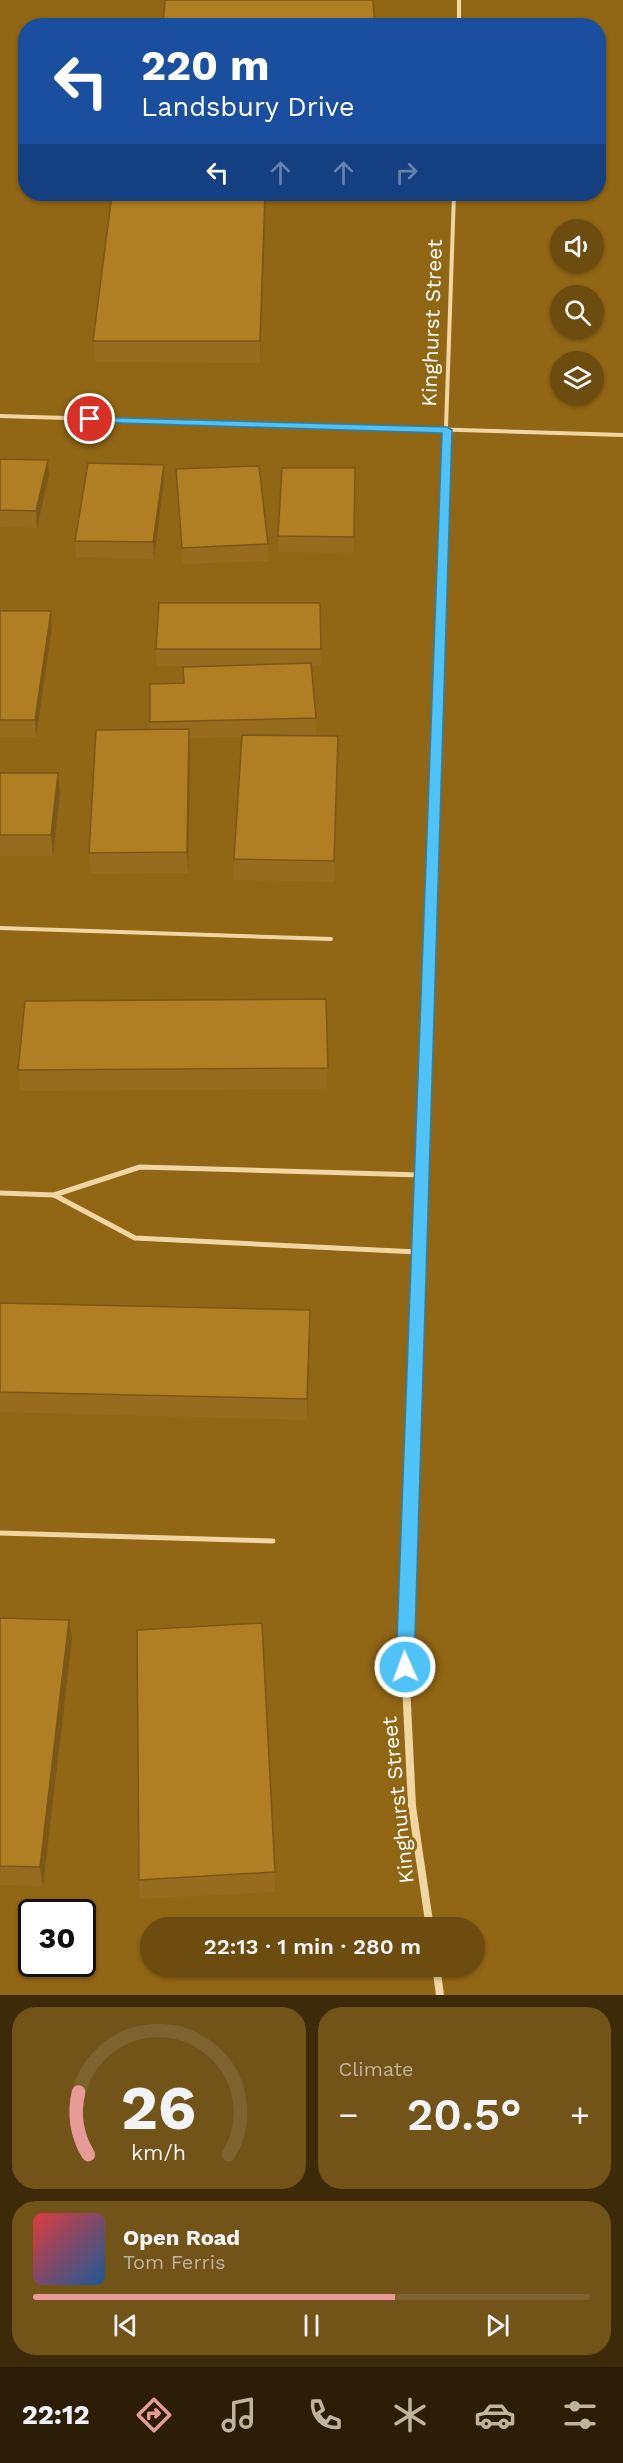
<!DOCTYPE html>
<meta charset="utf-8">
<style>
body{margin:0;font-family:"Work Sans",sans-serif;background:#725318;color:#f1f3f6;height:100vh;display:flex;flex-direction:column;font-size:22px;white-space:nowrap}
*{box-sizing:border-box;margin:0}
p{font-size:20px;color:#bfb49e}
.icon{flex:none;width:33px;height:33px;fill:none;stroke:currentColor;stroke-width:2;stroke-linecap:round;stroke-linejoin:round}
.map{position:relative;height:1995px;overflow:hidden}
.panel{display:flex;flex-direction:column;gap:12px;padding:12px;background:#3c2a08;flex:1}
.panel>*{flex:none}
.hud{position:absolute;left:18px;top:18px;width:588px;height:183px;border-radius:24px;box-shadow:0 2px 4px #0004;background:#1a4fa0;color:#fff;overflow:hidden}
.buttons{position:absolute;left:550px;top:219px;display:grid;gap:12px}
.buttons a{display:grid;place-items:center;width:54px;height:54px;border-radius:50%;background:#6d4c0f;box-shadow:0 2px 4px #0004;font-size:30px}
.speed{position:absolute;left:18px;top:1899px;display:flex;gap:12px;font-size:30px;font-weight:700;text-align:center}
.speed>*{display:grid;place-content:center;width:78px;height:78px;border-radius:50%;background:#6d4c0f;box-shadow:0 2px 4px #0004;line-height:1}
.speed .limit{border:3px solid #111;border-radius:9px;background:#fff;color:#111}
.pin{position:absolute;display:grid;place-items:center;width:51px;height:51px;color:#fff;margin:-26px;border:3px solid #fff;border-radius:50%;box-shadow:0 2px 6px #0007}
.me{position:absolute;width:66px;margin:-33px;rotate:358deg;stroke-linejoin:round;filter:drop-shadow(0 0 4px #0008)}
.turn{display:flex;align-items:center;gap:21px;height:126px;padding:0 24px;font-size:27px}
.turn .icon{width:78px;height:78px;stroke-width:2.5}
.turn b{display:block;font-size:42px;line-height:51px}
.lanes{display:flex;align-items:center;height:57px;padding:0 24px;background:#0003;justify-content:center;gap:30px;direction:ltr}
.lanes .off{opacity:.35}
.big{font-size:45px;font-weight:600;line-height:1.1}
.panel .tile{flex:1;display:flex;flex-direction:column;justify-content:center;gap:9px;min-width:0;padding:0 21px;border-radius:24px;background:#725318}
.panel .dial{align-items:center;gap:0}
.dial svg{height:156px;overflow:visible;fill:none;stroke:#7f632f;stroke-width:7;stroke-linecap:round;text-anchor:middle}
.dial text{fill:#f1f3f6;stroke:none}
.song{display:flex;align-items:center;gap:18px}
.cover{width:72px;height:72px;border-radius:9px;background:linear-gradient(135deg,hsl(0 70% 55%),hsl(210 70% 35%))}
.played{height:6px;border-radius:3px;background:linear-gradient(90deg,#e69b98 65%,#7f632f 65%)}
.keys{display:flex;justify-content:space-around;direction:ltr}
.heat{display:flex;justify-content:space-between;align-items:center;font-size:33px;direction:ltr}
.panel .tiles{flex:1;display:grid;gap:12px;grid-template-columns:1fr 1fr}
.tile:last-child{grid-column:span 2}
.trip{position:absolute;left:140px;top:1917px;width:345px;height:60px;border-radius:30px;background:#6d4c0f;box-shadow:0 2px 4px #0004;font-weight:600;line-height:60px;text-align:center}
.dock{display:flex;height:96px;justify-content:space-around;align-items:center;background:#2c1e06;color:#bfb49e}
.dock .icon{width:42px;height:42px}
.dock .selected{color:#e69b98}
.dock b{font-size:27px;color:#f1f3f6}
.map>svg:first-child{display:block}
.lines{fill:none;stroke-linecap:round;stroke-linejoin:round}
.lane-far1{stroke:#f1d5a2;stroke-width:4}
.lane{stroke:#f1d5a2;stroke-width:5}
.street-far2{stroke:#f1d5a2;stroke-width:4}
.street-far1{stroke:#f1d5a2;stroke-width:5}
.street{stroke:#f1d5a2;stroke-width:8}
.wall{fill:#976c1e}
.shaded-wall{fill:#7b5818}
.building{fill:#b07e23;stroke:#7b5818;stroke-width:1.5}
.route{fill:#4fc3f7;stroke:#337fa1;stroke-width:1.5}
.labels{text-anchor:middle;stroke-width:6;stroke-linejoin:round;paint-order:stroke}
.street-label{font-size:21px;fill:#fff;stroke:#916614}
</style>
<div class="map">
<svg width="623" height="1995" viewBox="0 0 623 1995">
<rect width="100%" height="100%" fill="#916614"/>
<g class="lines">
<polyline class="lane-far1" points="0,928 331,939"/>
<g class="lane">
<polyline points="0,1193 54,1195 140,1167 421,1175"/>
<polyline points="54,1195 135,1238 417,1252"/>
<polyline points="0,1533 273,1541"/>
</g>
<g class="street-far2">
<polyline points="459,0 459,26"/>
<polyline points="0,416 623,435"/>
<polyline points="444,486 454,194"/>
</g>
<polyline class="street-far1" points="422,1133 444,485"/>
<g class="street">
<polyline points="422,1132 404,1644 412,1806 430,1928"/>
<polyline points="436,1966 440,1995"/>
</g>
</g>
<g class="wall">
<polygon points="112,194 266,194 260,363 95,362 93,341"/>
<polygon points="0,459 49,476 37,528 0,527"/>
<polygon points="164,465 164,481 154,559 76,557 75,541"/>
<polygon points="355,468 354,553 279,552 278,536"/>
<polygon points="177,485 268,544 268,561 182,564"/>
<polygon points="320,603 321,665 311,666 316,718 316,735 288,735 338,736 334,882 234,880 234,859 242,737 189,738 188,873 91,874 89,853 150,730 150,722 184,683 222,666 157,666 156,649"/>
<polygon points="0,611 52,628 36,737 0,737"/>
<polygon points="0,773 60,794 53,856 0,856"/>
<polygon points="328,1068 327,1089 20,1091 18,1070"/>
<polygon points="0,1303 310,1310 307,1420 0,1412"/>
<polygon points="0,1618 72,1640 43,1886 0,1885"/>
<polygon points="275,1872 275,1892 140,1899 139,1880"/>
</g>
<g class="shaded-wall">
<polygon points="265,194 266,194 260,363 260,341"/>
<polygon points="48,460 49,476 37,528 36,511"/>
<polygon points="164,465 164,481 154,559 153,542"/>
<polygon points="51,611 52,628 36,737 35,720"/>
<polygon points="189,729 190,750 188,873 187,852"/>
<polygon points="58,773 60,794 53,856 51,835"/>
<polygon points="310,1310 310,1331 307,1420 307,1399"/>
<polygon points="69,1620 72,1640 43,1886 40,1867"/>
</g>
<g class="building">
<polygon points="165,0 373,0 375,26 163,26"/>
<polygon points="112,194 265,194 260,341 93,341"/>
<polygon points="0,459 48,460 36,511 0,510"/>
<polygon points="88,463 164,465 153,542 75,541"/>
<polygon points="259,466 268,544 182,548 176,469"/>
<polygon points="282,468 355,468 354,537 278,536"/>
<polygon points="159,603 320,603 321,649 156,649"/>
<polygon points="0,611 51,611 35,720 0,720"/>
<polygon points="311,663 316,718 150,722 150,684 184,683 183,667"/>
<polygon points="189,729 187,852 89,853 96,730"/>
<polygon points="242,735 338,736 334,861 234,859"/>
<polygon points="0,773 58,773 51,835 0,835"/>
<polygon points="326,999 328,1068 18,1070 25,1001"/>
<polygon points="0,1303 310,1310 307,1399 0,1392"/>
<polygon points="0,1618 69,1620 40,1867 0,1866"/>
<polygon points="262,1623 275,1872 139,1880 137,1630"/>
</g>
<polygon class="route" points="87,417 447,427 452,430 414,1667 411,1672 405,1675 399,1672 396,1667 442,433 90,422 87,421"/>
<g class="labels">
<g class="street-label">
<text transform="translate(432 323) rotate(-88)" y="7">Kinghurst Street</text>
<text transform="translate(398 1800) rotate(-96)" y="7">Kinghurst Street</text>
</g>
</g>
</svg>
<div class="buttons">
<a><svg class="icon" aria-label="sound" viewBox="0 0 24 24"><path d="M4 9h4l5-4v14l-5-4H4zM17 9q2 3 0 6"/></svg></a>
<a><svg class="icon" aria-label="search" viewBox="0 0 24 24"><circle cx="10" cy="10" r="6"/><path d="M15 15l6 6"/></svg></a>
<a><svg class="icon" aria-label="layers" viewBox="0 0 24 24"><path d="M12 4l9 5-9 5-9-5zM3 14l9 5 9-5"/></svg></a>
</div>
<div class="speed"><div class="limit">30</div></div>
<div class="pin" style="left:90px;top:419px;background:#d93025"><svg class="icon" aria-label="arrive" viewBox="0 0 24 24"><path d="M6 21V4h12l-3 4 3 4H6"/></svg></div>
<svg class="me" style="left:405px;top:1667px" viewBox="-20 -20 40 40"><circle r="17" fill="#4fc3f7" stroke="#fff" stroke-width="3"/><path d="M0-11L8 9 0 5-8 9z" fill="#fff"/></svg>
<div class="trip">22:13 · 1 min · 280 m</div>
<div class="hud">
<div class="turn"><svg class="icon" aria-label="left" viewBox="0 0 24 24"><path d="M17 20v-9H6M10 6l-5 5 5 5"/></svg><div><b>220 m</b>Landsbury Drive</div></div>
<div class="lanes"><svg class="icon" aria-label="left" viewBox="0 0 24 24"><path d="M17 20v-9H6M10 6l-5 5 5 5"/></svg><svg class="icon off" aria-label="ahead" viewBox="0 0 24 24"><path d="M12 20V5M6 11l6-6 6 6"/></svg><svg class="icon off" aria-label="ahead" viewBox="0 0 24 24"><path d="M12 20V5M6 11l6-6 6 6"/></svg><svg class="icon off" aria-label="right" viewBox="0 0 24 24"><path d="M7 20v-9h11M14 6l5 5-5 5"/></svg></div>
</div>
</div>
<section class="panel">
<div class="tiles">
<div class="tile dial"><svg viewBox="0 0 100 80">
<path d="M14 69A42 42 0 1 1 86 69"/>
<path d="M14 69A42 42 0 0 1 9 37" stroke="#e69b98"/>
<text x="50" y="56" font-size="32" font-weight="700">26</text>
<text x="50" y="72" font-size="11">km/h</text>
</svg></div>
<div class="tile"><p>Climate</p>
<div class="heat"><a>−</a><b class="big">20.5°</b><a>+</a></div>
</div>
<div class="tile">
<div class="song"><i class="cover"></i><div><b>Open Road</b><p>Tom Ferris</p></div></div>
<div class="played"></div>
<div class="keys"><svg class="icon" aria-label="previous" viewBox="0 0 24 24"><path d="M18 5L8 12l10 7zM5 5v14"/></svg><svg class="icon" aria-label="pause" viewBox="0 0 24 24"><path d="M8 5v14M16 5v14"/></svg><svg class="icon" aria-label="next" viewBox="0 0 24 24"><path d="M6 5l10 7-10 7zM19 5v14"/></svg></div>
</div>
</div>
</section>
<nav class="dock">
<b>22:12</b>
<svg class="icon selected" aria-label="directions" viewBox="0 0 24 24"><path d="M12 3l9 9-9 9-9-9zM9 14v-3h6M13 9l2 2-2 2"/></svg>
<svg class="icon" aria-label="music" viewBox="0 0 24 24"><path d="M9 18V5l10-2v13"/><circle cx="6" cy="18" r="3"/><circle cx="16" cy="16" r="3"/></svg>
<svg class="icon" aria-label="phone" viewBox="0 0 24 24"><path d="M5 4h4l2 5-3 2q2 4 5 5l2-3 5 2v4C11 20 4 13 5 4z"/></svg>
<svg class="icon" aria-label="climate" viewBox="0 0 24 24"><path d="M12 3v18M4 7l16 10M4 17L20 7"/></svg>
<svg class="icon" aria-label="car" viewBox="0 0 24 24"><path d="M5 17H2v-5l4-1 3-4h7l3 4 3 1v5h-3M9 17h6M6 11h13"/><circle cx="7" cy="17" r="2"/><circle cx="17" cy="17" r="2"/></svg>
<svg class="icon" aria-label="filters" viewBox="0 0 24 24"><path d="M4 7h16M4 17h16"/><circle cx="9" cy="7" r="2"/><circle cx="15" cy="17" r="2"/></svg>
</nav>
